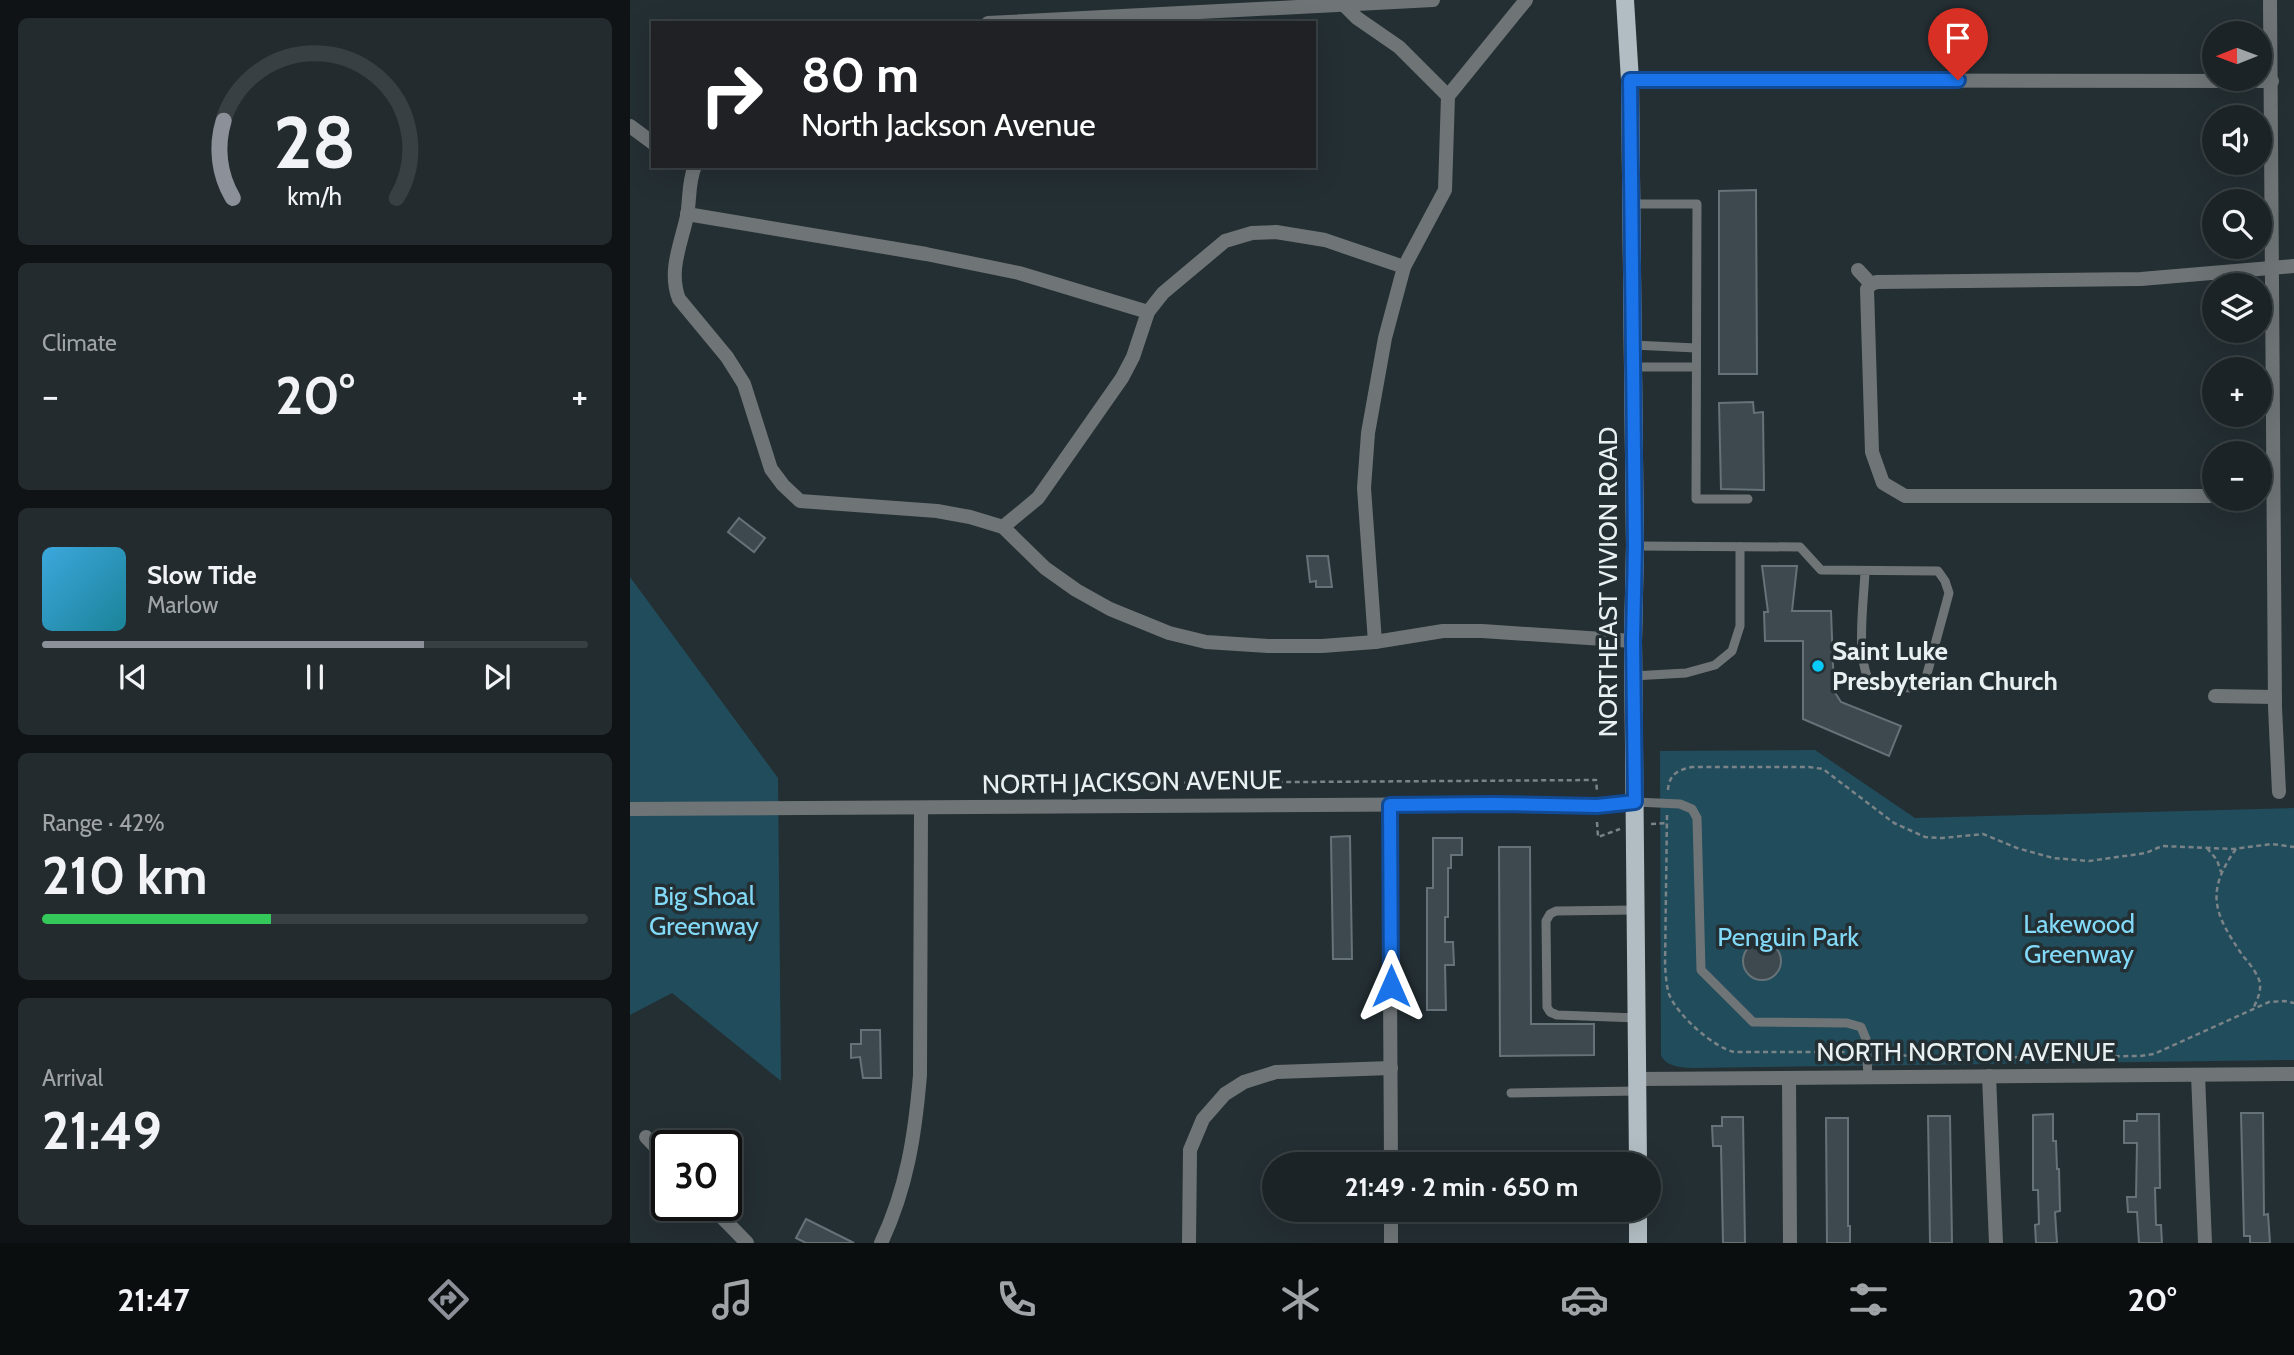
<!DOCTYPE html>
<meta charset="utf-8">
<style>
body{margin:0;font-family:Cabin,sans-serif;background:#242b2e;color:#f1f3f6;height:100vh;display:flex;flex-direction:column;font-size:26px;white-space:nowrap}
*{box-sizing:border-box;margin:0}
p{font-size:23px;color:#a0a4a7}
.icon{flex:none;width:38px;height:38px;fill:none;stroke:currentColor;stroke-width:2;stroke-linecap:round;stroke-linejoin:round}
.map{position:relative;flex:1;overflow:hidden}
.details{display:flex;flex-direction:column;gap:18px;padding:18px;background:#0f1315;width:630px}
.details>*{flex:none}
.hud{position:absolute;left:21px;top:21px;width:665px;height:147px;border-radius:0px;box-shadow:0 7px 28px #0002,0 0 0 2px #394043;background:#202124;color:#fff;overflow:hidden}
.needle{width:46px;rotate:269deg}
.controls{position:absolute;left:1572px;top:21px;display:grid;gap:14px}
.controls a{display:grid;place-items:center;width:70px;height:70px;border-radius:50%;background:#1b2326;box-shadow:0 7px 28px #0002,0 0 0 2px #394043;font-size:35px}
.speed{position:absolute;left:21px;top:1130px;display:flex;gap:14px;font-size:35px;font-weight:700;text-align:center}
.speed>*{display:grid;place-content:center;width:91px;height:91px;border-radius:50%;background:#1b2326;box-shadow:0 7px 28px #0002,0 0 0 2px #394043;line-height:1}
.speed .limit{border:4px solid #111;border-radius:10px;background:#fff;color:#111}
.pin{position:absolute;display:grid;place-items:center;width:60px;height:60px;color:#fff;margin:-72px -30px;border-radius:50% 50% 50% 0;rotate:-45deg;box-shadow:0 0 7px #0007}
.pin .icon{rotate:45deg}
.me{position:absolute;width:77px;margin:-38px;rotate:0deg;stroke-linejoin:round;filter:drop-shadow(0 0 5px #0008)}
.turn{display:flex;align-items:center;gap:24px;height:147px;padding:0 35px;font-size:32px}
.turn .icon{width:91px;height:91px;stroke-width:2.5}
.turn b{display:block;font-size:49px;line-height:60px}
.big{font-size:52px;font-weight:700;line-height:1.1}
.details .tile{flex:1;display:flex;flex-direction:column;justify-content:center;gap:10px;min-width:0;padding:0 24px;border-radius:10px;background:#242b2e}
.details .dial{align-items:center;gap:0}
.dial svg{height:182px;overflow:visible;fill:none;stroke:#394043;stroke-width:7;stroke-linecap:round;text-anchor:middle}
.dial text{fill:#f1f3f6;stroke:none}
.song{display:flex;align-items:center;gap:21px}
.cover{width:84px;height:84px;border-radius:10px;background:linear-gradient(135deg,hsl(200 70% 55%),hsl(190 70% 35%))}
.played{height:7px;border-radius:4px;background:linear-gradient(90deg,#8c9099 70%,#394043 70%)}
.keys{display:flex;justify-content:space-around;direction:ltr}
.heat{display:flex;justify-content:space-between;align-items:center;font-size:38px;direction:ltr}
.charge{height:10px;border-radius:5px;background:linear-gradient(90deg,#34c759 42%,#394043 0)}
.trip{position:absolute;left:632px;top:1152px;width:399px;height:70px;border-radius:35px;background:#1b2326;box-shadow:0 7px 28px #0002,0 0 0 2px #394043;font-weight:700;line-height:70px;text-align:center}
.tab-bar{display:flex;height:112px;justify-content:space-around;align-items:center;background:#0b0e0f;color:#a0a4a7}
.tab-bar .icon{width:49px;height:49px}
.tab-bar .active{color:#8c9099}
.tab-bar b{font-size:32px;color:#f1f3f6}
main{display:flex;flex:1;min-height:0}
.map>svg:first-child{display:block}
.green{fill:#214c5b}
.building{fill:#3d494e;stroke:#657277;stroke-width:2}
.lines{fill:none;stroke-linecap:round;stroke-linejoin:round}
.path{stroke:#7a8387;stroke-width:2.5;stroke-dasharray:5 3.5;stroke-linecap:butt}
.lane{stroke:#6f7577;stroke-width:9}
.street{stroke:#6f7577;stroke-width:14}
.primary{stroke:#b1bdc2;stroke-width:18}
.route-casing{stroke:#114b97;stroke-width:18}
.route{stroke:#1a73e8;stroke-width:12}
.poi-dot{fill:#07cbf9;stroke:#242f33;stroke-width:2.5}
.labels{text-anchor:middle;stroke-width:7;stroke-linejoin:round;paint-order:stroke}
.street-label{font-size:26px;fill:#e9f0f2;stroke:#242f33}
.poi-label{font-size:26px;font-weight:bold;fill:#e9f0f2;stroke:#242f33;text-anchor:start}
.park-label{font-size:26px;fill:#82daf8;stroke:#242f33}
</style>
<main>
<section class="details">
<div class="tile dial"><svg viewBox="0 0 100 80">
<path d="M14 69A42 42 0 1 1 86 69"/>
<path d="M14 69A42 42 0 0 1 10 35" stroke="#8c9099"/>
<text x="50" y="56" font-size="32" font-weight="700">28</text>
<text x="50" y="72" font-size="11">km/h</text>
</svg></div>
<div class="tile"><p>Climate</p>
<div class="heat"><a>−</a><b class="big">20°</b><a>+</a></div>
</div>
<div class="tile">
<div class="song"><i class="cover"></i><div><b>Slow Tide</b><p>Marlow</p></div></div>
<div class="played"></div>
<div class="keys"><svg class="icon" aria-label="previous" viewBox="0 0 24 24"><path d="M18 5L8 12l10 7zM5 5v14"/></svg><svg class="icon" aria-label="pause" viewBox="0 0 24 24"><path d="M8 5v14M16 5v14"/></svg><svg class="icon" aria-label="next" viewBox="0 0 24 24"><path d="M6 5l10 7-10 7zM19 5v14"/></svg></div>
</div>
<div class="tile"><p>Range · 42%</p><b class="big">210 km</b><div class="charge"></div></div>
<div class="tile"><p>Arrival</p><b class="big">21:49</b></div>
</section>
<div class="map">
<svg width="1664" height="1243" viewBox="0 0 1664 1243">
<rect width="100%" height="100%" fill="#242f33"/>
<g class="green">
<polygon points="0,577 148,778 151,1081 42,993 0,1015"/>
<path d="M1185,750L1285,818L1664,808V1060L1062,1068C1049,1067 1038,1067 1031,1056L1030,751Z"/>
</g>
<g class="building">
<polygon points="1126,190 1127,374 1089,374 1089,191"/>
<polygon points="1123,402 1124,413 1133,412 1134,490 1091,489 1089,403"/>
<polygon points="109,518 135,538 124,552 98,532"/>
<polygon points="677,556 698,556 702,587 686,587 686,581 680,582"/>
<polygon points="1132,566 1167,566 1162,611 1201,611 1204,691 1211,702 1271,726 1259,756 1173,719 1173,641 1135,641 1134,612 1138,612"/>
<polygon points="720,836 722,959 703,959 701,837"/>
<polygon points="803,838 832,838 832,855 821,855 821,868 818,868 818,917 815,917 815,942 823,942 824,965 815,965 816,1010 797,1010 797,888 803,888"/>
<polygon points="869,847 900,847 901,1024 964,1024 964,1055 870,1056"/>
<circle cx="1132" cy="961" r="19"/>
<polygon points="231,1030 250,1030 251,1078 233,1078 230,1057 221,1058 221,1044 231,1044"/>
<polygon points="1611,1113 1633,1113 1634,1215 1638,1214 1640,1243 1620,1243 1620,1236 1614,1236"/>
<polygon points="1423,1114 1423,1141 1426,1141 1427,1169 1429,1169 1430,1211 1425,1212 1427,1243 1406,1243 1405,1225 1409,1224 1408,1190 1403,1190 1403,1115"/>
<polygon points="1507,1114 1529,1114 1530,1188 1525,1188 1526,1225 1531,1225 1532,1243 1509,1243 1507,1212 1498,1212 1497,1197 1506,1197 1507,1143 1494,1143 1494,1121 1507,1121"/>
<polygon points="1298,1116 1320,1116 1322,1243 1300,1243"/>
<polygon points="1092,1117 1113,1117 1115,1243 1093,1243 1091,1146 1083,1146 1082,1126 1092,1126"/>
<polygon points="1196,1118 1218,1118 1218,1226 1220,1226 1220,1243 1197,1243"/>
<polygon points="176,1219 224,1243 176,1243 166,1238"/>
</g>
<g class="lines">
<g class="path">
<path d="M1038,790C1039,774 1048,770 1062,767H1179L1193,769L1264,823L1295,837L1312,838L1353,834L1387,848L1423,858L1459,861L1516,853L1532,846L1603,849L1642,844L1664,847"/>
<polyline points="505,791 522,783 966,780 967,791"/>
<path d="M1037,815L1035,966C1036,975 1036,985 1039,994C1047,1015 1083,1047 1104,1052H1227"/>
<polyline points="967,822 968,837 990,829"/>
<polyline points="1021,824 1037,823"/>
<polyline points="1577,848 1587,860 1591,872"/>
<path d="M1606,849C1574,893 1585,915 1613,956C1619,963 1628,974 1630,983C1631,993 1627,1000 1623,1009"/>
<polyline points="1247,1053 1304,1058 1510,1056 1524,1054 1639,1002 1654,1001 1664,1003"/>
</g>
<g class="lane">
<polyline points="1002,204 1067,204 1066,499 1118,499"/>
<polyline points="1003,345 1066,348"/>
<polyline points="1003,367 1066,367"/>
<path d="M1005,546L1170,547L1191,570L1308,571L1315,581L1319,593L1294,685L1287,688L1243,687C1224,663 1234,602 1235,571"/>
<polyline points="1003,676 1056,673 1085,665 1102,651 1110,626 1110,547"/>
<polyline points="1005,802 1050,804 1062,809 1067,818 1071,970 1123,1022 1217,1023 1231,1027 1236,1039 1238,1077"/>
<polyline points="1006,910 926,911 920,914 916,921 917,1007 920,1012 927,1015 1007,1018"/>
<polyline points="881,1093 1008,1091"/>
</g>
<g class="street">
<polyline points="1640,0 1645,707 1649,792"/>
<polyline points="715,6 727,18 769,47 818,96"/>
<polyline points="358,23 803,0"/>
<polyline points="1000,80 1642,81"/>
<polyline points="0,126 23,143"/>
<path d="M65,166C58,182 60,200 57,216C51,244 38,271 49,299L97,357L114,384L141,469L153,485L170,501L307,511L340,517L373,527L415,568L446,590L480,609L539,633L576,642L638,646H692L745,642L813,631H852L1003,641"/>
<polyline points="57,214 296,254 389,273 518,312"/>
<polyline points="1228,270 1241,284"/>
<polyline points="1241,284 1237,289 1242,452 1253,483 1275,496 1584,496"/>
<polyline points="1241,284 1247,282 1511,279 1664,266"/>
<polyline points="373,527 408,498 492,378 503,357 518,312 533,293 595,241 622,233 646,232 695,240 774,267"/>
<polyline points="745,642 734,488 738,433 755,338 774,267 815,190 818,96 896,0"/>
<polyline points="1585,696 1645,697"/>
<polyline points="759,805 761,1164"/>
<polyline points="0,809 864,804 967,806 1005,802"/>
<polyline points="1568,1075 1575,1243"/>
<polyline points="1359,1076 1366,1243"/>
<polyline points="1159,1078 1160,1243"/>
<polyline points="1008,1079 1664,1074"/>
<polyline points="16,1137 37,1159"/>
<polyline points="81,1206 117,1243"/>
<path d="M251,1243C277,1188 285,1135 290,1075L291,809"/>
<polyline points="559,1243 560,1150 573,1119 595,1094 614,1082 646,1072 761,1068"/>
<polyline points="761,1243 761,1209"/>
</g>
<g class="primary">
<polyline points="995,0 1000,80 1003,367 1005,546 1003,641 1008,1164"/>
<polyline points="1008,1209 1008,1243"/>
</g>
</g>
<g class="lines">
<defs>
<polyline id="route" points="761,986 760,805 864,804 967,806 1005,802 1003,640 1005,546 1000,80 1328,80"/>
</defs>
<use href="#route" class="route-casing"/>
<use href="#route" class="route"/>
</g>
<circle class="poi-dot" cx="1188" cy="666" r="7"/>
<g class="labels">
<g class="street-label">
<text transform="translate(978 582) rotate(-90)" y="9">NORTHEAST VIVION ROAD</text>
<text transform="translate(502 782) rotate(-1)" y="9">NORTH JACKSON AVENUE</text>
<text x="1336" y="1061">NORTH NORTON AVENUE</text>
</g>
<g class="poi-label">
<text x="1202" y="660">Saint Luke<tspan x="1202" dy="30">Presbyterian Church</tspan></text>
</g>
<g class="park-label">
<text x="74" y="905">Big Shoal<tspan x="74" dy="30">Greenway</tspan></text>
<text x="1449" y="933">Lakewood<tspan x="1449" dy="30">Greenway</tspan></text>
<text x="1158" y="946">Penguin Park</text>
</g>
</g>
</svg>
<div class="controls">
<a><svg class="needle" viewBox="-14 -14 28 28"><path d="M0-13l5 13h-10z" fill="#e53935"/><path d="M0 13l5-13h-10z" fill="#a0a4a7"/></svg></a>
<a><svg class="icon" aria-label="sound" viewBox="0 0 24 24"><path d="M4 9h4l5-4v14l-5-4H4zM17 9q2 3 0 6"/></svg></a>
<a><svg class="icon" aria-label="search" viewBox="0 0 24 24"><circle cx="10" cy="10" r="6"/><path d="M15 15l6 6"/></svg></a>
<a><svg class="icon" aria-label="layers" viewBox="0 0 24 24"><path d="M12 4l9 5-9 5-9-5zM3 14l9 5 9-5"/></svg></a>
<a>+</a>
<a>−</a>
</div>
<div class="speed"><div class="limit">30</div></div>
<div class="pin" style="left:1328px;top:80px;background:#d93025"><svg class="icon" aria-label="arrive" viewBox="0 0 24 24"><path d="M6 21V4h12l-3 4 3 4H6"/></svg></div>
<svg class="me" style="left:761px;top:986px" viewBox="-20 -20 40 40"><path d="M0-17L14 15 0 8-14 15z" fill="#1a73e8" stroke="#fff" stroke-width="4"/></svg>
<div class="trip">21:49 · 2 min · 650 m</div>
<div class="hud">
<div class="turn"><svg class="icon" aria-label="right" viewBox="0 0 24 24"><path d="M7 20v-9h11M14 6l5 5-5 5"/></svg><div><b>80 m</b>North Jackson Avenue</div></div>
</div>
</div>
</main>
<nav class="tab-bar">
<b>21:47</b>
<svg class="icon active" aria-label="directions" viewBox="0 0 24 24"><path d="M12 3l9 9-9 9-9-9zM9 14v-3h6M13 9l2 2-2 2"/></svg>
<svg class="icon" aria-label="music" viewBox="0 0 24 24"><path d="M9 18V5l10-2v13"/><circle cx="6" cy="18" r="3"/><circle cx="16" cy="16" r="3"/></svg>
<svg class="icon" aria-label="phone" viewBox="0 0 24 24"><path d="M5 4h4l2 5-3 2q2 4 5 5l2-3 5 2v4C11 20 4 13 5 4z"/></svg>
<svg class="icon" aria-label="climate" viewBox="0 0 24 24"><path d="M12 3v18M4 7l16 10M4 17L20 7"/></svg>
<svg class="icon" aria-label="car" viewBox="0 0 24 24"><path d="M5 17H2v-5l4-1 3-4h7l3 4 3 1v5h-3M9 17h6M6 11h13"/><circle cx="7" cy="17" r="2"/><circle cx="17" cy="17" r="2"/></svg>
<svg class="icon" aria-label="filters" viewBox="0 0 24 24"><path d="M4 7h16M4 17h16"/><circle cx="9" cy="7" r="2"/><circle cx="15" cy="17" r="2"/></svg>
<b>20°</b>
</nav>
